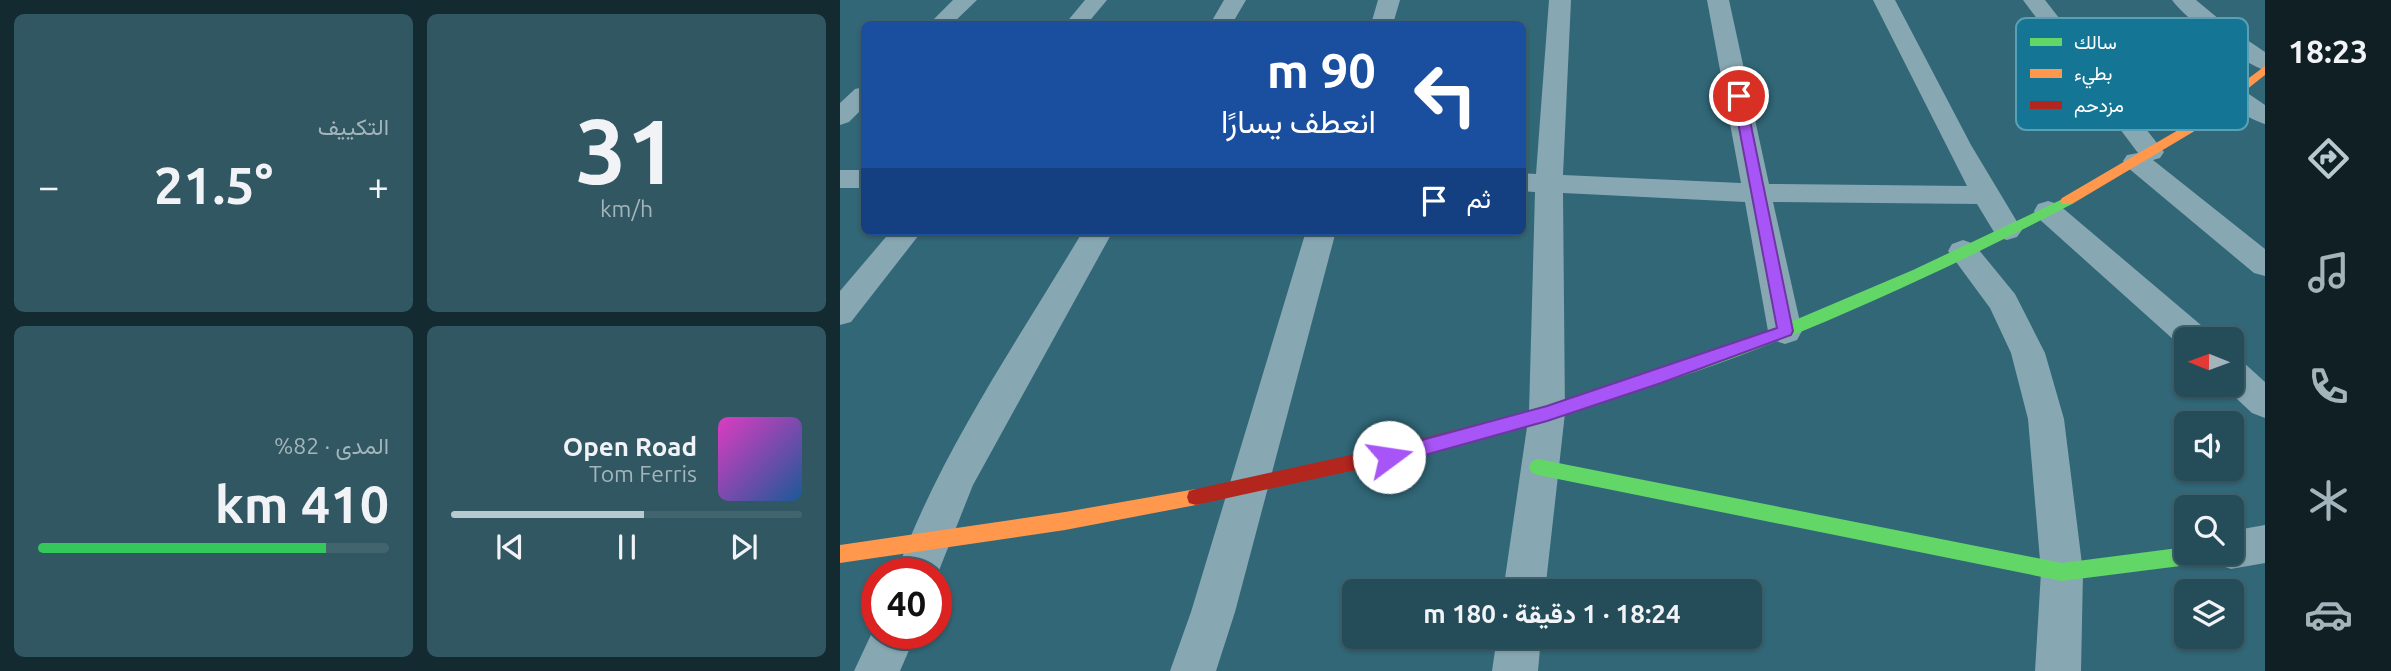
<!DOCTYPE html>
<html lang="ar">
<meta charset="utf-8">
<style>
body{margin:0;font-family:Ubuntu,Vazirmatn,sans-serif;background:#315762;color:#f1f3f6;direction:rtl;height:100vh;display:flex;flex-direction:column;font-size:26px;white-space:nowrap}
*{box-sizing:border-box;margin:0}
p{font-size:23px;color:#a3b4ba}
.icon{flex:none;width:38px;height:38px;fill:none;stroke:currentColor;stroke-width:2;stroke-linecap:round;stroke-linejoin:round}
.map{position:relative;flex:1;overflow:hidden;direction:ltr}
.side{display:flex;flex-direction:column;gap:14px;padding:14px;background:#142a31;width:840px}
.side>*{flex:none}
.guide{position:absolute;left:21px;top:21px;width:665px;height:214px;border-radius:10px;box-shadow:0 2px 5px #0004,0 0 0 2px #42646f;direction:rtl;background:#1a4fa0;color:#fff;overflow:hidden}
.needle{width:46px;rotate:271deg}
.controls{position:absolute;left:1334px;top:327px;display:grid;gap:14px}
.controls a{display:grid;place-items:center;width:70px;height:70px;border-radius:10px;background:#254d59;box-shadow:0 2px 5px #0004,0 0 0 2px #42646f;font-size:35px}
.speed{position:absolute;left:21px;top:558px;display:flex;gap:14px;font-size:35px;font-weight:700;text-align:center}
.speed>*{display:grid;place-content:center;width:91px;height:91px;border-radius:50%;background:#254d59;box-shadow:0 2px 5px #0004,0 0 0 2px #42646f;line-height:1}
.speed .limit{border:10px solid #d22;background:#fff;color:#111}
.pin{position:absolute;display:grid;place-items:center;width:60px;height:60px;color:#fff;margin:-30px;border:4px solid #fff;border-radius:50%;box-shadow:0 2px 7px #0007}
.me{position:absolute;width:77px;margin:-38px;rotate:76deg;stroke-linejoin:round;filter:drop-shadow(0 0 5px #0008)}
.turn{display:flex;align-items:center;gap:24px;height:147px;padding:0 35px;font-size:32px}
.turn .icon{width:91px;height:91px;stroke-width:2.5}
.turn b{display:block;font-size:49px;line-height:60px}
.then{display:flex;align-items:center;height:66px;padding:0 35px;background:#0003;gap:14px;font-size:26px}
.big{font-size:52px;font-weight:700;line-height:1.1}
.side .tile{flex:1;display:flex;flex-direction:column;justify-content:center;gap:10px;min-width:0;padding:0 24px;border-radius:10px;background:#315762}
.side .dial{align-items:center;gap:0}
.dial b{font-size:91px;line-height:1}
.song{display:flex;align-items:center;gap:21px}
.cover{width:84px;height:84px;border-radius:10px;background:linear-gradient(135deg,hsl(310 70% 55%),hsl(210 70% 35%))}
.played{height:7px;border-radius:4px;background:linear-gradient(90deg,#b7cacf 55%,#42646f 55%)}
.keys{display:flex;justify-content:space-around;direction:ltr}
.heat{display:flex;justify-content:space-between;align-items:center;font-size:38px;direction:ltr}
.charge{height:10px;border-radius:5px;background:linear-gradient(90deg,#34c759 82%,#42646f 0)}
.side .tiles{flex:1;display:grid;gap:14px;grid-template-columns:repeat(2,1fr)}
.trip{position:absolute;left:502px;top:579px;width:420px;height:70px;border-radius:10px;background:#254d59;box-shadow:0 2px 5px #0004,0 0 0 2px #42646f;font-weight:700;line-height:70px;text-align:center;direction:rtl}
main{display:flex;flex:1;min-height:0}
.tabs{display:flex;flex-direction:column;width:126px;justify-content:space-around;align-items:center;background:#0f1f24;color:#a3b4ba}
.tabs .icon{width:49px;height:49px}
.tabs .on{color:#b7cacf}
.tabs b{font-size:32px;color:#f1f3f6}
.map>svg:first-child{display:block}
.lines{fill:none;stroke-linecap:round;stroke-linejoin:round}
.street{fill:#87a8b2;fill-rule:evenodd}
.fast{fill:#63d668;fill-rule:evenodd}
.slow{fill:#ff974d;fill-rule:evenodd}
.jam{fill:#b3261e;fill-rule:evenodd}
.route{fill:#a855f7;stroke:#6d37a1;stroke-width:2}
.key{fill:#147694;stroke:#5a9fb4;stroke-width:2}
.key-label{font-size:19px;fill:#fff}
</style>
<main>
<nav class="tabs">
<b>18:23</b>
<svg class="icon on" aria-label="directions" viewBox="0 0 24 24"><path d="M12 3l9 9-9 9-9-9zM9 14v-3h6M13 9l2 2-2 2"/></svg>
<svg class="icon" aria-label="music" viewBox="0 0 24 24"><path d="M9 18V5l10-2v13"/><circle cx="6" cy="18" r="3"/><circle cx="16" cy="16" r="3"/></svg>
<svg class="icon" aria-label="phone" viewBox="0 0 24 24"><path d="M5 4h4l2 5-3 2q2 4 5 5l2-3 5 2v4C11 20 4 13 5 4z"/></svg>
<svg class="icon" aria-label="climate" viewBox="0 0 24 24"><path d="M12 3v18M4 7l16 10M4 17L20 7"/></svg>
<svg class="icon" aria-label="car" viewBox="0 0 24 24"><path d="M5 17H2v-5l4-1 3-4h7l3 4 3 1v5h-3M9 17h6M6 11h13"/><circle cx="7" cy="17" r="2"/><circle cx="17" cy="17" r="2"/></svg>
</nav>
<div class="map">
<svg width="1425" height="671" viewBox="0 0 1425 671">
<rect width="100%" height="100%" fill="#316777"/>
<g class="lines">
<g class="street">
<polygon points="113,0 137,0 112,24 89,24"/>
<polygon points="245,0 267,0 247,24 225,24"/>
<polygon points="384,0 406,0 392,24 370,24"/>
<polygon points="538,0 560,0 553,24 531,24"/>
<polygon points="709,0 731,0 723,175 901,183 867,0 889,0 929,184 1127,186 1033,0 1055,0 1131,145 1182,230 1177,237 1167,240 1157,237 1137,204 933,202 962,331 957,340 945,344 933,340 928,331 905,202 723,193 725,413 705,592 663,592 689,413 695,192 682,191 682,173 696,174"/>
<polygon points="1183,0 1205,0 1324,152 1320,158 1313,160 1425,249 1425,276 1414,273 1287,167 1283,161 1287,155 1298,153"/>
<path d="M1332,0H1356L1391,29L1425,52V70C1404,65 1345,18 1332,0Z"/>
<polygon points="24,87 24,107 9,122 0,125 0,103 15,89"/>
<path d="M1394,88L1403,90L1425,105V124C1411,120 1390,107 1382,95L1385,90Z"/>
<rect x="0" y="170" width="24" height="18"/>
<polygon points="1208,201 1218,204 1368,331 1372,340 1346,340 1344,349 1198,218 1194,211 1198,204"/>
<polygon points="51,231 82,231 11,322 0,325 0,291"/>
<path d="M243,231H273L133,485L96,578V574H56C100,452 177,342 243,231Z"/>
<polygon points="466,231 496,231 395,612 376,671 330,671 351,612"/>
<polygon points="1123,240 1134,244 1175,294 1205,353 1224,419 1243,572 1241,671 1195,671 1201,572 1188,419 1171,353 1150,308 1108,251 1112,244"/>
<polygon points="1391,358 1403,362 1425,382 1425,418 1412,413 1382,385 1391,385"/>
<polygon points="1425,525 1425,563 1391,569 1377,564 1372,553 1391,553 1391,531"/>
<polygon points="37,622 37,634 76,634 60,671 14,671"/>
<polygon points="657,637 701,637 698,671 652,671"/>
</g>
<g class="fast">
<path d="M1227,197L1232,198L1234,201L1232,204C1124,261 1013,313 899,356C826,383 751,406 677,428L671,426L668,421L671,416L830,367L920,335L1073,270Z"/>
<polygon points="698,459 1222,563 1346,547 1346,553 1382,553 1379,559 1372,562 1222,581 698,475 692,473 689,467 692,461"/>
</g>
<g class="slow">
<polygon points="1425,66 1425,75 1353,132 1232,204 1222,204 1220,201 1222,198 1345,126"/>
<polygon points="356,489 363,491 365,497 363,503 356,505 225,530 0,563 0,545 225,512"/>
</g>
<polygon class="jam" points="677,414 683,416 686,421 683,426 557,461 356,505 349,503 347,497 349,491 356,489 557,445"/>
</g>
<polygon class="route" points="899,93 905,96 953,331 951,335 821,383 707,421 549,465 542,462 540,457 542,451 549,449 707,406 937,328 893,96"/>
<rect x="1176" y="18" width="232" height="112" rx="10" class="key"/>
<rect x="1190" y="38" width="32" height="8" fill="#63d668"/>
<rect x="1190" y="69" width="32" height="9" fill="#ff974d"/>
<rect x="1190" y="101" width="32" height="8" fill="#b3261e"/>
<g class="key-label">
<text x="1234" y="49">سالك</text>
<text x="1234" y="80">بطيء</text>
<text x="1234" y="112">مزدحم</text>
</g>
</svg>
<div class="controls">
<a><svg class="needle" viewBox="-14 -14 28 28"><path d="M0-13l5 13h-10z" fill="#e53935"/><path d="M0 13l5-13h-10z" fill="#a3b4ba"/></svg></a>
<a><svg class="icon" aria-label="sound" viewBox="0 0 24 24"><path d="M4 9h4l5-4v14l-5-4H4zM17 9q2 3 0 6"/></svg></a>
<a><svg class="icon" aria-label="search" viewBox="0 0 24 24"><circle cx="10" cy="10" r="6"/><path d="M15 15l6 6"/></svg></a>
<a><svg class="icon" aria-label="layers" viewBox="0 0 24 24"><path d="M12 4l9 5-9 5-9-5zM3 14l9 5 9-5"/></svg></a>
</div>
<div class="speed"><div class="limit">40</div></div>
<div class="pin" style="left:899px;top:96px;background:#d93025"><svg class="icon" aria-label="arrive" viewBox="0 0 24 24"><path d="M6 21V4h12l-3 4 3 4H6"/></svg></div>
<svg class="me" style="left:549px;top:457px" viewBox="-20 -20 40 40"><circle r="19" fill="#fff"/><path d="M0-13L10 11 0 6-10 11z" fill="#a855f7"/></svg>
<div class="trip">18:24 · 1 دقيقة · 180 m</div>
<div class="guide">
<div class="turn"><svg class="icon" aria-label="left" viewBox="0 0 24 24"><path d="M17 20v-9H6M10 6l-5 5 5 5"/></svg><div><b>90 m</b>انعطف يسارًا</div></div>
<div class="then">ثم<svg class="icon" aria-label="arrive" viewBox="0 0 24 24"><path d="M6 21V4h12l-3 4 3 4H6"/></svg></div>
</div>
</div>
<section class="side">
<div class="tiles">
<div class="tile dial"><b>31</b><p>km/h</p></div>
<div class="tile"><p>التكييف</p>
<div class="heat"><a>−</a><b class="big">21.5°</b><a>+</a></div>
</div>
<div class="tile">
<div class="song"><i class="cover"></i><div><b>Open Road</b><p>Tom Ferris</p></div></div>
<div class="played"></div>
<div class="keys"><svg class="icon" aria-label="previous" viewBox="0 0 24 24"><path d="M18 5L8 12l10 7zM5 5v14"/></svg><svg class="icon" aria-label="pause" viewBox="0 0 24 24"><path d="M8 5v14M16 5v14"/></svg><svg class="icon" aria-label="next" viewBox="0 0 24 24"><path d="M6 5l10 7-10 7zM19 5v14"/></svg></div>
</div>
<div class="tile"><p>المدى · 82%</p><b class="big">410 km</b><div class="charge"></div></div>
</div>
</section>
</main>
